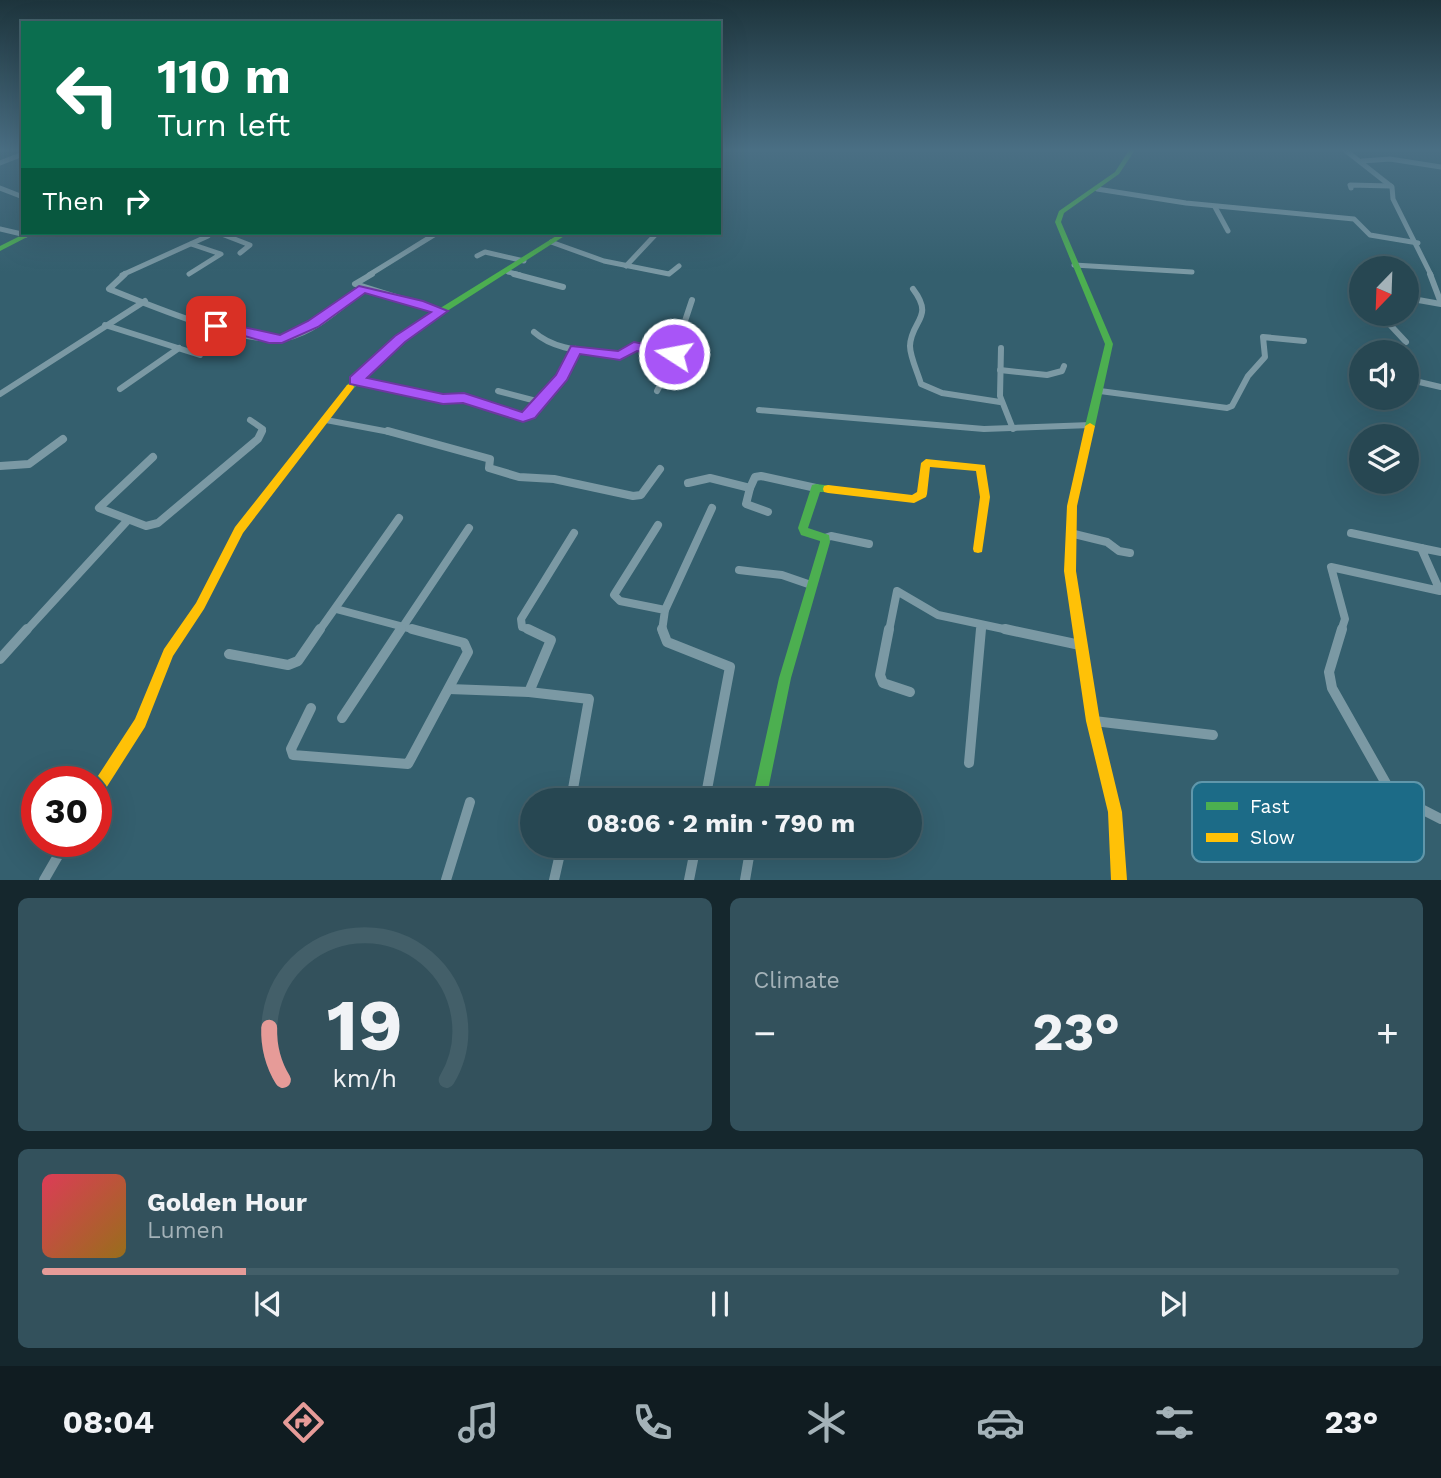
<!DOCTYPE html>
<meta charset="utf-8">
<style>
body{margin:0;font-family:"Work Sans",sans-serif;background:#33515c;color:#f1f3f6;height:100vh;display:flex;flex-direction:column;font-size:26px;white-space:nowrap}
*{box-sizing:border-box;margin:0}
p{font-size:23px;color:#a4b2b8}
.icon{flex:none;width:38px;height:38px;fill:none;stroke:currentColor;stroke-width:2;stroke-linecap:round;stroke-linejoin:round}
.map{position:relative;height:880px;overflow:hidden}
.sheet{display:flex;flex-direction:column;gap:18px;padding:18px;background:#15272d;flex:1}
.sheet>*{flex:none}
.hud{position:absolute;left:21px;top:21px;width:700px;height:214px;border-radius:0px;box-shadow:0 7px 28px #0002,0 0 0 2px #435f69;background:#0b6e4f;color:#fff;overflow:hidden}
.needle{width:46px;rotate:203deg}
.controls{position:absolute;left:1349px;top:256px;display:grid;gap:14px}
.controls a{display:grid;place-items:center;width:70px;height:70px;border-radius:50%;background:#274752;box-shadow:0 7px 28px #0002,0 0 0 2px #435f69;font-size:35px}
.speed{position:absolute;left:21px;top:766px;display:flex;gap:14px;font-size:35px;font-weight:700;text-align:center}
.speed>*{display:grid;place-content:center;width:91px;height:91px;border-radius:50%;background:#274752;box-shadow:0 7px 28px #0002,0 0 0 2px #435f69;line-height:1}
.speed .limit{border:10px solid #d22;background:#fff;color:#111}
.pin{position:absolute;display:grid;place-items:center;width:60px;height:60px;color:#fff;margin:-30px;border-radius:14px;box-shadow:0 4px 10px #0006}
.me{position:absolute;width:77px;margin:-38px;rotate:281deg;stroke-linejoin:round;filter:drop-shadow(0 0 5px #0008)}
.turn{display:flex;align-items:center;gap:24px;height:147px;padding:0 21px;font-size:32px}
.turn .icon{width:91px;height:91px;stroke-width:2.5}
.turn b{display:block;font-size:49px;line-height:60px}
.then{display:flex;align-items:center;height:66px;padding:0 21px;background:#0003;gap:14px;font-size:26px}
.big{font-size:52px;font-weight:700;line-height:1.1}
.sheet .tile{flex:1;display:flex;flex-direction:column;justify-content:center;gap:10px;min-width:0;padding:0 24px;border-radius:10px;background:#33515c}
.sheet .dial{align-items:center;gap:0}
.dial svg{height:182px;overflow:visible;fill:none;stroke:#435f69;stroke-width:7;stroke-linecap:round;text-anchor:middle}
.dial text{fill:#f1f3f6;stroke:none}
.song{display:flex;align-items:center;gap:21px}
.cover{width:84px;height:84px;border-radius:10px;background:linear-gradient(135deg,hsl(350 70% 55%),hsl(40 70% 35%))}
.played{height:7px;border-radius:4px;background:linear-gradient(90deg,#e69b98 15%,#435f69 15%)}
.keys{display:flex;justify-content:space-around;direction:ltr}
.heat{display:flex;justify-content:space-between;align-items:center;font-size:38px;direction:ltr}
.sheet .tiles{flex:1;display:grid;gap:18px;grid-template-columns:1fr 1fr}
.tile:last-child{grid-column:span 2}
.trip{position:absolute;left:520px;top:788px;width:402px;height:70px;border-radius:35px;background:#274752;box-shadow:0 7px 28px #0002,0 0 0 2px #435f69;font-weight:700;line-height:70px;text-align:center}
.tab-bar{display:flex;height:112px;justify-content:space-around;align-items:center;background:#101c21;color:#a4b2b8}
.tab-bar .icon{width:49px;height:49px}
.tab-bar .selected{color:#e69b98}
.tab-bar b{font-size:32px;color:#f1f3f6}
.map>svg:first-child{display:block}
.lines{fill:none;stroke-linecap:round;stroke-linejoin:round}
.street-far3{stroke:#7b99a4;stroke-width:5}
.street-far2{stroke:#7b99a4;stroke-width:6}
.street-far1{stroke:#7b99a4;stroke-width:8}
.street{stroke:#7b99a4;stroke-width:10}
.fast{fill:#4caf50;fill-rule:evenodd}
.slow{fill:#ffc107;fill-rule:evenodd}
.route{fill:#a855f7;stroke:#6d37a1;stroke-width:2}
.key{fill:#1c6b87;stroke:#6097ab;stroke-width:2}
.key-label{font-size:19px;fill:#fff}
</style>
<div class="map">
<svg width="1441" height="880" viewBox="0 0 1441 880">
<rect width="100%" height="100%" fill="#345f6e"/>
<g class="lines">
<g class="street-far3">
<polyline points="1345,150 1392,187 1393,199 1431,275"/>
<polyline points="1362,161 1390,159 1441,167"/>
<polyline points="0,163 23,154"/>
<polyline points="0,188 23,197"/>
<polyline points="1351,188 1350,185 1391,186"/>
<polyline points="1097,189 1186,203 1354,219 1370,235 1418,243"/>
<polyline points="1215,207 1228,231"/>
<polyline points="0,229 26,235"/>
<polyline points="219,233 250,245 240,253"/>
<polyline points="551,242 604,261 669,274 679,266"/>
<polyline points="477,256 485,252 524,261"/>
<polyline points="1074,265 1192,272"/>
<polyline points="626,266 657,233"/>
<polyline points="508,272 520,275"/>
<polyline points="189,274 221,254 191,244"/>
<polyline points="122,275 208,236 196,233"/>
<polyline points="369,275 437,233"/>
</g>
<g class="street-far2">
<path d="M125,274L109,289C149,305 246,346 286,338C315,332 342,306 364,289"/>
<polyline points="372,274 355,284 441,311"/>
<polyline points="514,274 563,287"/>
<polyline points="1430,274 1441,303"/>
<path d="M913,289C935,318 911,320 910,346C910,357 918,373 921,384L942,393L1000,402"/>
<polyline points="1407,298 1441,304"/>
<polyline points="1379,313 1406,342"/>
<polyline points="105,325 200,355"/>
<path d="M534,332C556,352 592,351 620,356L634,347L676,355L657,391"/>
<polyline points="1001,348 1000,396 1013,429"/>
<polyline points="674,354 692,300"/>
<polyline points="1000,370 1047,375 1062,371 1064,366"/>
<polyline points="355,381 443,399 464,398 526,417 562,377 576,349"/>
<polyline points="1415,381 1441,387"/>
<polyline points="120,389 179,348"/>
<polyline points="498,391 540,402"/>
<polyline points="1100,391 1227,408 1232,406 1248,376 1265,357 1263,337 1304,341"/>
<polyline points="0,394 145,301"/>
<polyline points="759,410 984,429 1091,425"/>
<polyline points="250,420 263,429 261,433"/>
<polyline points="326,420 395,433"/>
</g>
<g class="street-far1">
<polyline points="388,431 490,459 489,468 519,477 554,479 633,496 641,495 660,469"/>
<polyline points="153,457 99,508 146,526 158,523 258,439 262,431"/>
<polyline points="0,466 29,464 63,439"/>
<polyline points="688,483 710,478 750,488 755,477 761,476 816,488"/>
<polyline points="750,488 746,504 768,512"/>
<polyline points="658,525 614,595 620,601 665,610 662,631"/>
<polyline points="1070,533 1107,542 1119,551 1130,553"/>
<polyline points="1351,533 1421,548"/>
<polyline points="825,538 831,536 869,544"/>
<polyline points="739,570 782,575 811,585"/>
<polyline points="336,609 419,631"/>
<polyline points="665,610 712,508"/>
<polyline points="26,631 127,521"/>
<polyline points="319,631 399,518"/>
<polyline points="400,631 469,528"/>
<polyline points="533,631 522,627 521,619 574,533"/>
<polyline points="889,631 897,591 938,615 1013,631"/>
<polyline points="981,631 981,626"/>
<polyline points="1341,631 1345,619 1331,567 1440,591 1421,548 1441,552"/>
</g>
<g class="street">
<polyline points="528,629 551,640 529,692"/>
<polyline points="662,629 667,642 730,667 705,800"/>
<polyline points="889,629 880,675 883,683 910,692"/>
<polyline points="1005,629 1080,645"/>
<polyline points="1342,629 1329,672 1332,688 1392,794 1441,819"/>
<polyline points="229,654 288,665 298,661 320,629"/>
<polyline points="0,659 27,629"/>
<polyline points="449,689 529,692 589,699 571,800"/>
<polyline points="311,708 291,749 293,755 408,764 468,652 464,643 412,629"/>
<polyline points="342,718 401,629"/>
<polyline points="1094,721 1213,735"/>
<polyline points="969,763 981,629"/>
<polyline points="44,880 66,842"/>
<polyline points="446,880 470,802"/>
<polyline points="554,880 562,845"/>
<polyline points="689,880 696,845"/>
<polyline points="745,880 751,845"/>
</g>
<g class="fast">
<polygon points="1129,150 1135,150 1119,174 1064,213 1061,222 1113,344 1095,426 1090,429 1085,426 1105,344 1055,222 1059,211 1115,172"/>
<polygon points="26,233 35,233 0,251 0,246"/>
<polygon points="561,233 569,233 419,329 353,389 347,389 346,387 347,385 413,325"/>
<polygon points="816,484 832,486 833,489 832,492 820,492 808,528 829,535 830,542 791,678 766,800 752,800 779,678 820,542 820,541 801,535 798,528 811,488 812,485"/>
</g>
<g class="slow">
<polygon points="350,384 353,385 354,387 353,389 243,533 204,609 173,656 145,727 101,796 96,798 96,782 94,782 135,719 164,649 196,603 235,527 347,385"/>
<polygon points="1090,423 1095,426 1077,506 1076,571 1100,721 1122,812 1127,880 1111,880 1108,812 1086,721 1064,571 1067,506 1085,426"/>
<polygon points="926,459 985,465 990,497 982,552 978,553 974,552 973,549 980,497 976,471 930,467 927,494 926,497 914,503 828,493 824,492 823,489 824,486 828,485 912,495 917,492 921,463"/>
</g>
</g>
<linearGradient id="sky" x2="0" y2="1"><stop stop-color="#1d343c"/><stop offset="0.55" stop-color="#4a6f84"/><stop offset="1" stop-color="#4a6f84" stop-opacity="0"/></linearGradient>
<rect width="1441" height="273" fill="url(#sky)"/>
<polygon class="route" points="359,286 423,301 448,311 405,342 367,378 443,394 464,393 522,412 556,375 571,346 618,351 634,342 674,350 682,354 674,359 637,351 620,360 580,354 567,380 535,418 523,422 463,403 443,404 350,384 350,377 395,336 431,312 365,293 318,327 282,343 269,343 210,326 216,321 280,335 308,321"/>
<rect x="1192" y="782" width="232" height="80" rx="10" class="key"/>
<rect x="1206" y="802" width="32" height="8" fill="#4caf50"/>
<rect x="1206" y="833" width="32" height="9" fill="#ffc107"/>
<g class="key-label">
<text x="1250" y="813">Fast</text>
<text x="1250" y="844">Slow</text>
</g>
</svg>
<div class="controls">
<a><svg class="needle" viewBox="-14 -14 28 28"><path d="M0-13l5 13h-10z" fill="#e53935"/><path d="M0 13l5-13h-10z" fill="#a4b2b8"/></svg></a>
<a><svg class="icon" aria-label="sound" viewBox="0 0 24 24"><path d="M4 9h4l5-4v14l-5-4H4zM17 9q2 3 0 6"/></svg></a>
<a><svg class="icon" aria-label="layers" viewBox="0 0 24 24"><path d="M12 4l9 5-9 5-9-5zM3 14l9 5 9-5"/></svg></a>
</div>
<div class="speed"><div class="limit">30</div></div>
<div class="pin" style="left:216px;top:326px;background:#d93025"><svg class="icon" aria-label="arrive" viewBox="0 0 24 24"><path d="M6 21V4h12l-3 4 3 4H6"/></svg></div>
<svg class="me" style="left:674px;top:354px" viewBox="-20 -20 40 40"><circle r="17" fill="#a855f7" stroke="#fff" stroke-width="3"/><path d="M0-11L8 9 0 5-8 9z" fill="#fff"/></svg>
<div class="trip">08:06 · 2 min · 790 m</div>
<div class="hud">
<div class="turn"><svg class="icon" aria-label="left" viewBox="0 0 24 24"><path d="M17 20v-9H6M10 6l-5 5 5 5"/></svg><div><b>110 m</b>Turn left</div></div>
<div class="then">Then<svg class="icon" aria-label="right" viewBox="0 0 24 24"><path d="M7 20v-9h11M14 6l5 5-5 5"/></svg></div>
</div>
</div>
<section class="sheet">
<div class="tiles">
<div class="tile dial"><svg viewBox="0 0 100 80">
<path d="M14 69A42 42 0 1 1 86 69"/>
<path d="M14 69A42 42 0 0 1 8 46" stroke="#e69b98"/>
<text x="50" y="56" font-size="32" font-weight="700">19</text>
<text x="50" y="72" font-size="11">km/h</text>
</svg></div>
<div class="tile"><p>Climate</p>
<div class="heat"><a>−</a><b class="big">23°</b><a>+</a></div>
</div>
<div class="tile">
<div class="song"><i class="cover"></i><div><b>Golden Hour</b><p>Lumen</p></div></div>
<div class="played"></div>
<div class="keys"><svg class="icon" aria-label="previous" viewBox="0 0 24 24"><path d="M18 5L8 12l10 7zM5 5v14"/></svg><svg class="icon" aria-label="pause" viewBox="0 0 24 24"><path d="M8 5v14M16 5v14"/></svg><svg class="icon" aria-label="next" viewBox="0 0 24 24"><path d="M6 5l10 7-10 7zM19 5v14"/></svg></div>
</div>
</div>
</section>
<nav class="tab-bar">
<b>08:04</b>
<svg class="icon selected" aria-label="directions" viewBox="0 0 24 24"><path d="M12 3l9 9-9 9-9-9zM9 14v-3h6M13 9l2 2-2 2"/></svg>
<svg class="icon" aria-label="music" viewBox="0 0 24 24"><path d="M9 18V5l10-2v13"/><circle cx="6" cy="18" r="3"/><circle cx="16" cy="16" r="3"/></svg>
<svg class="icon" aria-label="phone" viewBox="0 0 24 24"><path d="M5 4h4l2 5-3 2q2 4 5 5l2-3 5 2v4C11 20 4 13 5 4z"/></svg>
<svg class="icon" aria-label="climate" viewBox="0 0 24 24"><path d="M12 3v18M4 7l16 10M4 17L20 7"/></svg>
<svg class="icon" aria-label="car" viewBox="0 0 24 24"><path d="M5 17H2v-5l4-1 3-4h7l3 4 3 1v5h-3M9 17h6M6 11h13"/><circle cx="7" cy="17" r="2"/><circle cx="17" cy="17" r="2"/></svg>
<svg class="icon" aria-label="filters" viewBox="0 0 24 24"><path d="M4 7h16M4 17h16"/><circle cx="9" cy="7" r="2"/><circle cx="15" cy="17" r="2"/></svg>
<b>23°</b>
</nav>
